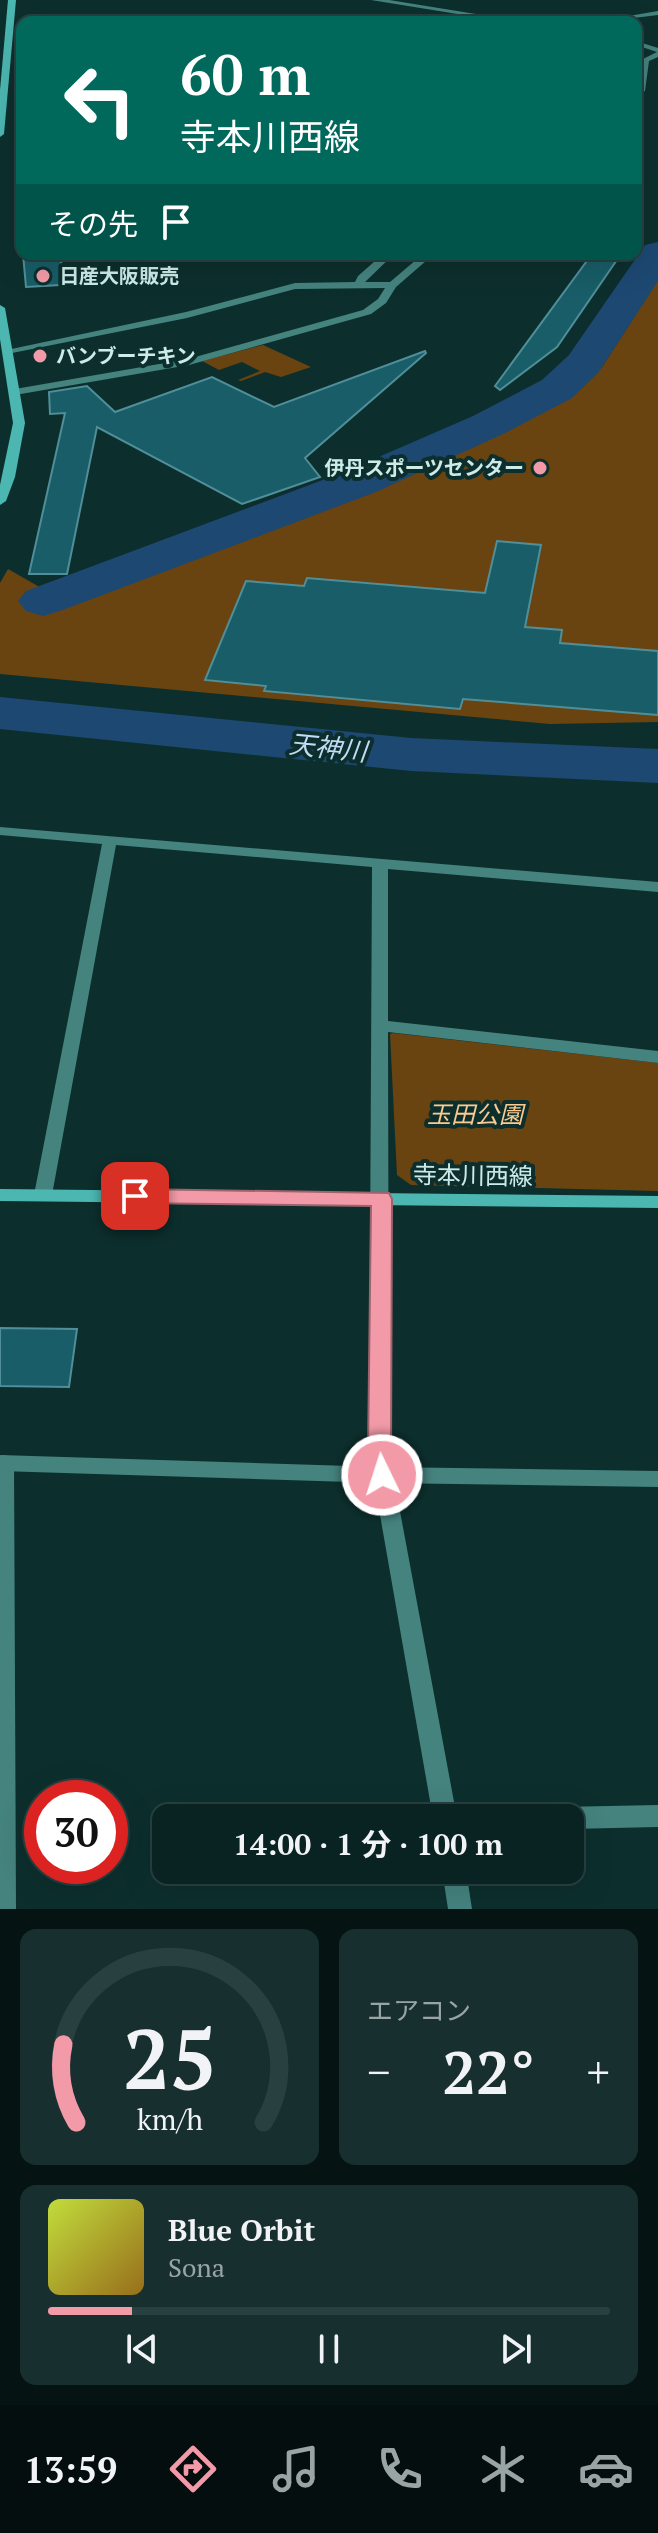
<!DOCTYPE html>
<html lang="ja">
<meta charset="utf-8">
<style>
body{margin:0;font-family:"PT Serif","Noto Sans JP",serif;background:#172f2f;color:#f1f3f6;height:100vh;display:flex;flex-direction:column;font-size:30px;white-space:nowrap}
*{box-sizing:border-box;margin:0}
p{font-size:26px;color:#99a4a5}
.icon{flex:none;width:44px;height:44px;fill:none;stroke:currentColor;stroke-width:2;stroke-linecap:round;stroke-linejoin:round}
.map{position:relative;height:1909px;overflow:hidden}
.side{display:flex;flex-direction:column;gap:20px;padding:20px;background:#051313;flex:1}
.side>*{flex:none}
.hud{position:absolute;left:16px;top:16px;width:626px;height:244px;border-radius:16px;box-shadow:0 8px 32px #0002,0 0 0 2px #294040;background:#00695c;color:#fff;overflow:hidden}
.speed{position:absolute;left:24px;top:1780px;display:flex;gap:16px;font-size:40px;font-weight:700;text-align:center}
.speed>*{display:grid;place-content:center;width:104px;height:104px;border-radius:50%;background:#092322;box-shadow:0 8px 32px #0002,0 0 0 2px #294040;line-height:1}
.speed .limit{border:12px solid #d22;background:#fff;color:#111}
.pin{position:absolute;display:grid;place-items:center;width:68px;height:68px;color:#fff;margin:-34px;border-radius:16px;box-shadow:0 4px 12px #0006}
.me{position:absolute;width:88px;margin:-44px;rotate:356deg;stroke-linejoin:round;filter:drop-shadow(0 0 6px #0008)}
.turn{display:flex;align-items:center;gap:28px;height:168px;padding:0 32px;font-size:36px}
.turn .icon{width:104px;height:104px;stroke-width:2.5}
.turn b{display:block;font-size:56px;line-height:68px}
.then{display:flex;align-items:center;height:76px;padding:0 32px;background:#0003;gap:16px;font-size:30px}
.big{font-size:60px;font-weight:700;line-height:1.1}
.side .card{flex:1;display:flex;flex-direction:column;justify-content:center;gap:12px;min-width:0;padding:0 28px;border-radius:16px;background:#172f2f}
.side .dial{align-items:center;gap:0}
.dial svg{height:208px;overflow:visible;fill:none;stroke:#294040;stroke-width:7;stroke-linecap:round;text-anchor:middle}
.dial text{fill:#f1f3f6;stroke:none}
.song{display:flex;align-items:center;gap:24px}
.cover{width:96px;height:96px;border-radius:12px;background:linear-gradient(135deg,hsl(70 70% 55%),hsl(40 70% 35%))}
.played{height:8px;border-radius:4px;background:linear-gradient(90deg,#f39aa8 15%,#294040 15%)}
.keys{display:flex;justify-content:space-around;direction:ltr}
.heat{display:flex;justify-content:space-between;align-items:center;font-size:44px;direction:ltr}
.side .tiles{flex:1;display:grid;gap:20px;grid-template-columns:1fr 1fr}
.card:last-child{grid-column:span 2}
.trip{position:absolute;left:152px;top:1804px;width:432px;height:80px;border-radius:16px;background:#092322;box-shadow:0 8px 32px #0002,0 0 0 2px #294040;font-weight:700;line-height:80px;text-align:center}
.tab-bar{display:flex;height:128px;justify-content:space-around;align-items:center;background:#040e0e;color:#99a4a5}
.tab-bar .icon{width:56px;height:56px}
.tab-bar .current{color:#f39aa8}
.tab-bar b{font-size:36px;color:#f1f3f6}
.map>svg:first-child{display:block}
.green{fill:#694410}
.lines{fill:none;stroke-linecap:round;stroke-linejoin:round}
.river{fill:#1d4871;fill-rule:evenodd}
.building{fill:#185d67;stroke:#508e99;stroke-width:2}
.minor{fill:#45837f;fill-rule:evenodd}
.tertiary{fill:#45837f;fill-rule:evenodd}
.secondary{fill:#4cb7b1;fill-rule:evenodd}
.route{fill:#f39aa8;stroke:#9e646d;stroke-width:2}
.poi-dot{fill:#f39aa8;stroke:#0c2f2d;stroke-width:3}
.labels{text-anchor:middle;stroke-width:8;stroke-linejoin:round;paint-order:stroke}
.far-poi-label{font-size:20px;font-weight:bold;fill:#cdece9;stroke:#0c2f2d;text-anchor:start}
.park-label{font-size:24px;font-style:italic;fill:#fbca91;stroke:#0c2f2d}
.street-label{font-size:24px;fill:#cdece9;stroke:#0c2f2d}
.water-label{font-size:26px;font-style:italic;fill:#c2dbf5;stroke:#0c2f2d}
</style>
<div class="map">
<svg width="658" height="1909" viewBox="0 0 658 1909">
<rect width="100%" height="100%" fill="#0c2f2d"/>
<g class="green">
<polygon points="658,280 658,722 550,724 0,674 0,583 8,569 71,605 335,505 508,430 573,395 602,367"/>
<polygon points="263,345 311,367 281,377 265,372 241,381 238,380 260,371 242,362 219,370 202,361"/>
<polygon points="393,1033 658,1063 658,1191 411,1185 397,1175 390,1034"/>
</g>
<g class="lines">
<g class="river">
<polygon points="658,242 658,281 598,373 572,398 503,434 376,492 60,611 43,616 26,611 18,601 26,591 344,472 473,416 542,380 569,355 645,245"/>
<polygon points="0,697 411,738 658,749 658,783 411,771 0,729"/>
</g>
</g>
<g class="building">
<polygon points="23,254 60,254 64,281 60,281 60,285 26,287"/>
<polygon points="592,254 621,254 557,347 500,390 495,386"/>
<polygon points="425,351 426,353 305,458 320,477 242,504 97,427 67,574 29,574 65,413 50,414 49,392 87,386 115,412 212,377 274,407"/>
<polygon points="497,541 541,545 525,627 562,630 560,643 658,651 658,715 463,699 460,709 264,691 266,686 205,680 246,581 304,586 307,578 485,593"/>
<polygon points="0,1328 77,1329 69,1387 0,1386"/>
</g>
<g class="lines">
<g class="minor">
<polygon points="371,0 389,0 526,22 507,22"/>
<polygon points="658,11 658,15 601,22 605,20"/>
<polygon points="636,41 658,48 658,57 649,61 645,91 641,93 636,92 641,60 657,52 636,45"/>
<polygon points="383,254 394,254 365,282 390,282 423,254 434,254 396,287 386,303 371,314 189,365 15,395 10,392 15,389 188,359 363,310 378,299 385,288 295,289 187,318 7,354 2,351 186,312 295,283 355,282 358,276"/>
<polygon points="0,827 658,882 658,892 388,869 388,1021 658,1051 658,1063 388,1032 389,1452 457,1818 433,1818 369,1452 372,867 116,845 52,1195 49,1200 37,1200 34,1195 102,844 0,835"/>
<polygon points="4,1455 11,1457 14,1463 16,1909 0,1909 0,1456"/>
<polygon points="658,1805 658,1827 570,1829 570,1818 548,1818 552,1810 560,1807"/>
<polygon points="442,1870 466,1870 472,1909 448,1909"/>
</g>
<polygon class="tertiary" points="0,1455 382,1467 658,1471 658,1487 382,1483 0,1471"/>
<g class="secondary">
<polygon points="8,0 16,0 4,134 0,137 0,90"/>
<polygon points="0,305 5,308 25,423 15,477 6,501 0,505 0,485 13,423 0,339"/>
<polygon points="0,1189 658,1196 658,1208 0,1201"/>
</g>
</g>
<polygon class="route" points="135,1189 389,1193 392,1199 391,1452 394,1475 390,1482 382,1485 374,1482 368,1452 371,1206 135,1203 128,1201 125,1196 128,1191"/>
<g class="poi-dot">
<circle cx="43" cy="276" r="8"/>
<circle cx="40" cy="356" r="8"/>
<circle cx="540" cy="468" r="8"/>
</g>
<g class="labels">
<g class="far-poi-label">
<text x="59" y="283">日産大阪販売</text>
<text x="56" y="363">バンブーチキン</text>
<text x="524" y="475" text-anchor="end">伊丹スポーツセンター</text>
</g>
<g class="park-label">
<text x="475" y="1123">玉田公園</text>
</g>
<g class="street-label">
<text transform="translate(473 1176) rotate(1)" y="8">寺本川西線</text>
</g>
<g class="water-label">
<text transform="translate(328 748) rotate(6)" y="9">天神川</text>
</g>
</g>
</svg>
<div class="speed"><div class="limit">30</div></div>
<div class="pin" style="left:135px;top:1196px;background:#d93025"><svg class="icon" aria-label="arrive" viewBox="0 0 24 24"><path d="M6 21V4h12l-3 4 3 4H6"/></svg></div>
<svg class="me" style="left:382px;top:1475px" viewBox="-20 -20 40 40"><circle r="17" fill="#f39aa8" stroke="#fff" stroke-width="3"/><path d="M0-11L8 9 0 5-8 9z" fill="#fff"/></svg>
<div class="trip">14:00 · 1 分 · 100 m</div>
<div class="hud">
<div class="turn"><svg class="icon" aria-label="left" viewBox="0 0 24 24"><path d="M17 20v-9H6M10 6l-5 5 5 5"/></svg><div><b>60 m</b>寺本川西線</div></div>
<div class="then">その先<svg class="icon" aria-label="arrive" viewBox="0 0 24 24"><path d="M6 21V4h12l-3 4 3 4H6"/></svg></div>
</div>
</div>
<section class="side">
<div class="tiles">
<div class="card dial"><svg viewBox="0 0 100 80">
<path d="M14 69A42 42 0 1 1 86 69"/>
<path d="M14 69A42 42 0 0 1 9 39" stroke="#f39aa8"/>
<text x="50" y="56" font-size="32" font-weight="700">25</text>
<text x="50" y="72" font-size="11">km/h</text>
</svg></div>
<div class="card"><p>エアコン</p>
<div class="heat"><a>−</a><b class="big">22°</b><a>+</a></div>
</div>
<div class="card">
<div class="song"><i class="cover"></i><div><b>Blue Orbit</b><p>Sona</p></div></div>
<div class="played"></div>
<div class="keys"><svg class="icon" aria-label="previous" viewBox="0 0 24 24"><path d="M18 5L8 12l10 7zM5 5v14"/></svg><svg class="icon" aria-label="pause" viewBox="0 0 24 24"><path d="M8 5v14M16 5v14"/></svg><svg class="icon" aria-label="next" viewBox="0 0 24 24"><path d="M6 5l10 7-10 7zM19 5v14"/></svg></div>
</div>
</div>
</section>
<nav class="tab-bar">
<b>13:59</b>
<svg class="icon current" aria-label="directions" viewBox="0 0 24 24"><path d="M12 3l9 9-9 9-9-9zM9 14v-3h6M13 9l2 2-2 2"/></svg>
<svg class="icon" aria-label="music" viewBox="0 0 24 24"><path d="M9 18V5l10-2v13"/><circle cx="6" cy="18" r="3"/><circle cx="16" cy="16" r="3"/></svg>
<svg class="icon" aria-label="phone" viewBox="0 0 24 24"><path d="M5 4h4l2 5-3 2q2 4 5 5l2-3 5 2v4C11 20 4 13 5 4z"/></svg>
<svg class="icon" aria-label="climate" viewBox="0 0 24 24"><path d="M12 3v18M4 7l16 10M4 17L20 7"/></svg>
<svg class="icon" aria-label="car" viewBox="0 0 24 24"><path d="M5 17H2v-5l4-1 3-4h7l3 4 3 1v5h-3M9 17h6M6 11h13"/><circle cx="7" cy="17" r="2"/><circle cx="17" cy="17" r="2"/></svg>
</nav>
